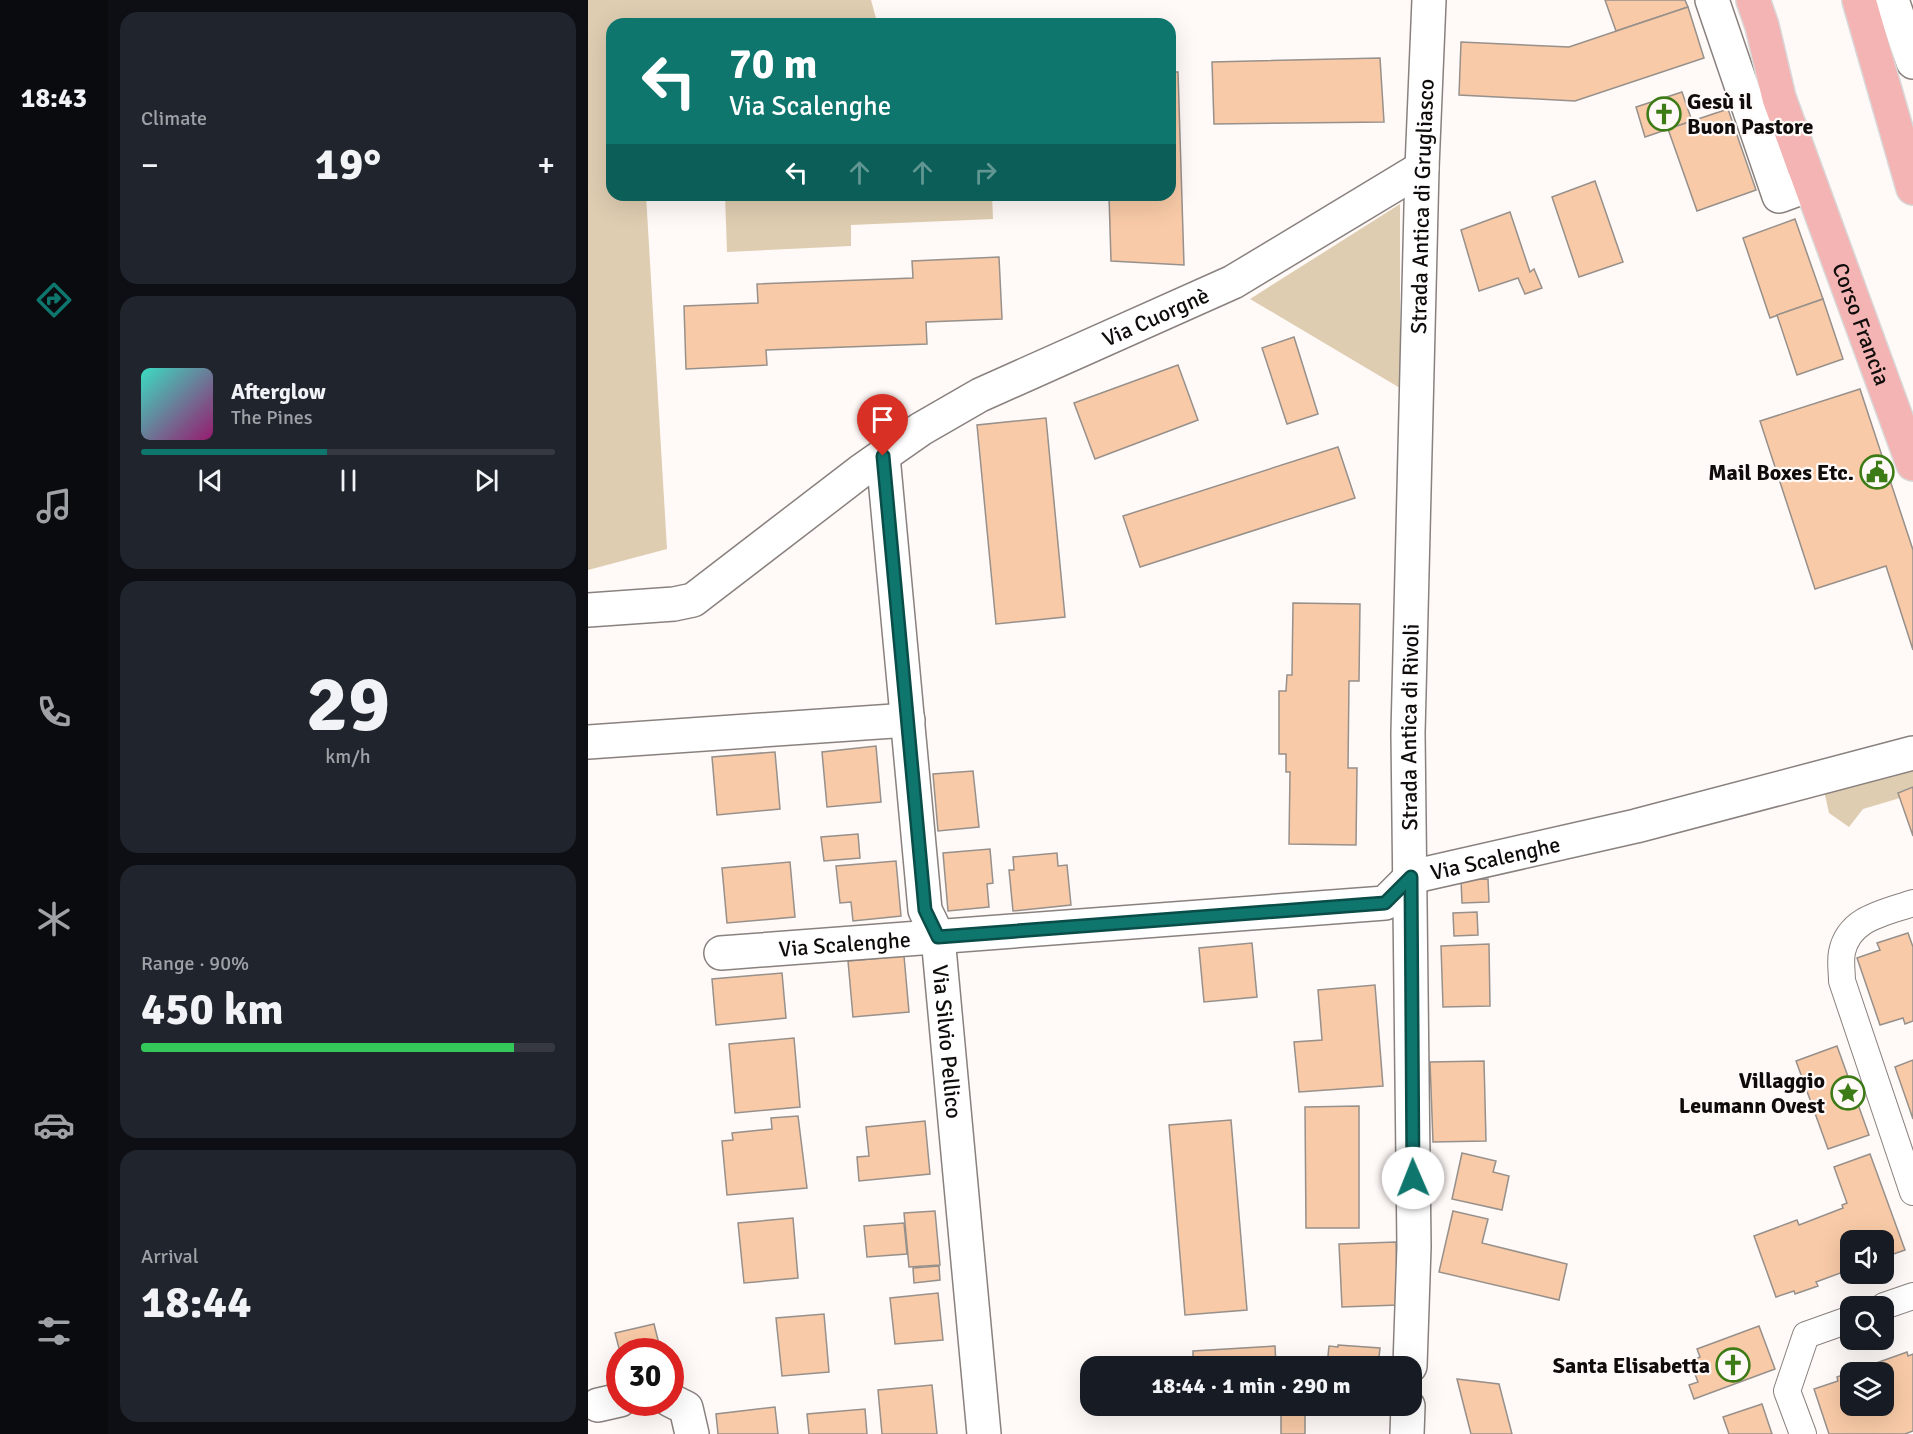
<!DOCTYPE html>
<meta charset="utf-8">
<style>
body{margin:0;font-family:Signika,sans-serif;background:#20242c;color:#f1f3f6;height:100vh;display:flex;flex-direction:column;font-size:22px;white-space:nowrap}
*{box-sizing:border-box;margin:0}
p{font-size:20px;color:#9ea1a6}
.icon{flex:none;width:33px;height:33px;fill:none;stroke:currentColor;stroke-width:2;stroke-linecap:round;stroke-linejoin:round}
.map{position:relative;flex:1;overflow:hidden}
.details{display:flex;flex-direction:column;gap:12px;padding:12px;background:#0d0f14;width:480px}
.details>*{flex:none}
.banner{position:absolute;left:18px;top:18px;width:570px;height:183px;border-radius:18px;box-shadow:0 6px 24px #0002;background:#0f766e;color:#fff;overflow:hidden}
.fabs{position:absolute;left:1252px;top:1230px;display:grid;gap:12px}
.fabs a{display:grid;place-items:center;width:54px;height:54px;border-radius:12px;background:#171b24;box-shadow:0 6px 24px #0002;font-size:30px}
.speed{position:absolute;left:18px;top:1338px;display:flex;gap:12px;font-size:30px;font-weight:700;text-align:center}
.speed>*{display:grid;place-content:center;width:78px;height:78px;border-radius:50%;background:#171b24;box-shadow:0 6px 24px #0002;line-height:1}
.speed .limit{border:9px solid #d22;background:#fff;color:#111}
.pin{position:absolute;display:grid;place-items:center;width:51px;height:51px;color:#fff;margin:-62px -26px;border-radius:50% 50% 50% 0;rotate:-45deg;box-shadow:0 0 6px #0007}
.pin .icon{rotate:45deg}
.me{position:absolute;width:66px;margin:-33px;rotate:359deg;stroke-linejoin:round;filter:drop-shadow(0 0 4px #0008)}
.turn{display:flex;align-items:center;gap:21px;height:126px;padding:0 24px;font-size:27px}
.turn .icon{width:78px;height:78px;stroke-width:2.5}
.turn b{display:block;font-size:42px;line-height:51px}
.lanes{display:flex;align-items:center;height:57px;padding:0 24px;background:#0003;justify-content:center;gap:30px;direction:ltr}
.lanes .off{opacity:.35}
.big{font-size:45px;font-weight:800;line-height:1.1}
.details .card{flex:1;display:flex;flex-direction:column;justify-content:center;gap:9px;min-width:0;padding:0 21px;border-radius:18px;background:#20242c}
.details .dial{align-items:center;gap:0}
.dial b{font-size:78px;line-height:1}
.song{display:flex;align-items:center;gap:18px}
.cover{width:72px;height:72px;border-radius:9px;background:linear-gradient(135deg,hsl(170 70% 55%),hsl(320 70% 35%))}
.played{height:6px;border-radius:3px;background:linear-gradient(90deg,#0f766e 45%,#363941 45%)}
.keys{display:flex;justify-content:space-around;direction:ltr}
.heat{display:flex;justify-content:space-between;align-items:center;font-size:33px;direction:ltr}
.charge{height:9px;border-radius:4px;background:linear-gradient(90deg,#34c759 90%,#363941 0)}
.trip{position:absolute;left:492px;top:1356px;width:342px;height:60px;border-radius:18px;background:#171b24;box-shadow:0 6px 24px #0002;font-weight:800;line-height:60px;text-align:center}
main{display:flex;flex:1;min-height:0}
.menu{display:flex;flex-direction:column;width:108px;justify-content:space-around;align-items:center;background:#090b0e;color:#9ea1a6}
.menu .icon{width:42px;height:42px}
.menu .selected{color:#0f766e}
.menu b{font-size:27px;color:#f1f3f6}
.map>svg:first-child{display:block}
.green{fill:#dfcdb1}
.building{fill:#f8caa7;stroke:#97908b;stroke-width:1.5;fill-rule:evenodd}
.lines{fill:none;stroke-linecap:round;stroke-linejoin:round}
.pedestrian-casing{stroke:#89817e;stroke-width:28}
.minor-casing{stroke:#89817e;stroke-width:36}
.primary-casing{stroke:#d9d8d8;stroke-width:36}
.pedestrian{stroke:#fff;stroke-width:26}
.minor{stroke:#fff;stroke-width:33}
.primary{stroke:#f4b4b3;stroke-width:33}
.route-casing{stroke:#0a4d48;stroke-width:15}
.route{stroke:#0f766e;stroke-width:10}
.labels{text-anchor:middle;stroke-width:4.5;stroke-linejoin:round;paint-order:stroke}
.poi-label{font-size:22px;font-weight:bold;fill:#0f0c0b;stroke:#fff9f7;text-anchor:end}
.street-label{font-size:22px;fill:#0f0c0b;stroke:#fff9f7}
</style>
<main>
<nav class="menu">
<b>18:43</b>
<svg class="icon selected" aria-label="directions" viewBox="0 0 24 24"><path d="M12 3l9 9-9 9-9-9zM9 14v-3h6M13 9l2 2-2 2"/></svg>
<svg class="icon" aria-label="music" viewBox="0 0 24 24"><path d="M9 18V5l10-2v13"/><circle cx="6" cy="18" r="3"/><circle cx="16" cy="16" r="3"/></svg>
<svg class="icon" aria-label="phone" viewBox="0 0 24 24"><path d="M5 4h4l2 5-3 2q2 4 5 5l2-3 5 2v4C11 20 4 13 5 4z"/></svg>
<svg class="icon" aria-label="climate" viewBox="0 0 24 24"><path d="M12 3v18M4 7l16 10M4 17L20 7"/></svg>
<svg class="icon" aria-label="car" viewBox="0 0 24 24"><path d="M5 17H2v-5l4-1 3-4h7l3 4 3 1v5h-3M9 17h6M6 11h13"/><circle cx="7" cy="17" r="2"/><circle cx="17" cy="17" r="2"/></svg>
<svg class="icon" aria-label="filters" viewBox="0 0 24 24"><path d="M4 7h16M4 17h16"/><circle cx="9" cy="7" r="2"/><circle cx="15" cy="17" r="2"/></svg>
</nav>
<section class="details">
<div class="card"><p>Climate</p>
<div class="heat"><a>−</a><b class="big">19°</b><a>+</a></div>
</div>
<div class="card">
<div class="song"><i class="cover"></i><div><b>Afterglow</b><p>The Pines</p></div></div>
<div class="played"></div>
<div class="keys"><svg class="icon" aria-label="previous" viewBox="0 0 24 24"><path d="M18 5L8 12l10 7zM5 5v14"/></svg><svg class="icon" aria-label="pause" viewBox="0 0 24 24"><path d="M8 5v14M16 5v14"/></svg><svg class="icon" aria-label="next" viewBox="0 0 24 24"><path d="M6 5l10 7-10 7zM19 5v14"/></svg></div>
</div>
<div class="card dial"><b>29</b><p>km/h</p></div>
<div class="card"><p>Range · 90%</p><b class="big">450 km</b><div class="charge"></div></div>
<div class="card"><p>Arrival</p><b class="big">18:44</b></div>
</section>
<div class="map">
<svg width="1325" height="1434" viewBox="0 0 1325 1434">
<rect width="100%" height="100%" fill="#fff9f7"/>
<g class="green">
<polygon points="0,0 283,0 289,22 284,24 24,24 24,195 58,195 79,549 0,570"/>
<polygon points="137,195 404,195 405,219 263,225 263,246 139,252"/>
<polygon points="812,204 812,388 662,299"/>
<polygon points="1325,753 1325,787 1310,792 1312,798 1275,809 1261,827 1241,813 1233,777"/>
</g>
<g class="building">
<polygon points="1017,0 1097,0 1100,7 1028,31"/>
<polygon points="1100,7 1116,58 987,101 871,95 873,42 981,47"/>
<polygon points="792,58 796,122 626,124 624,62"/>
<polygon points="582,72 590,72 596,265 523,261 521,195 582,195"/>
<polygon points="1094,92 1104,121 1057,137 1048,107"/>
<polygon points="1140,109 1168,190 1109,211 1080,129"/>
<polygon points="1007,181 1035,262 991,277 964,197"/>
<polygon points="922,212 942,272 946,269 954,288 937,294 930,278 891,291 873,230"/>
<polygon points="1207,219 1235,299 1182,318 1155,238"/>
<polygon points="411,257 414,319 338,322 339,344 178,350 179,365 98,369 96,306 170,303 169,284 325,278 324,261"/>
<polygon points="1235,299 1255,359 1209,375 1189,315"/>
<polygon points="706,337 730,414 699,424 674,348"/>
<polygon points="590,365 610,420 507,459 486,403"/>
<polygon points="1272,389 1325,550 1325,650 1298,566 1227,589 1172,421"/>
<polygon points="458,418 477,617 408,624 389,425"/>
<polygon points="750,447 767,498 552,567 535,516"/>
<polygon points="705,603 772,604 771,681 761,681 760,768 769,768 768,845 701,844 702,772 698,772 698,754 691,754 691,691 698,691 699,675 704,675"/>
<polygon points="288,746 293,802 239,807 234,752"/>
<polygon points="187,752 192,809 129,815 124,757"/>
<polygon points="385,771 391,827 350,831 345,774"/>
<polygon points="1325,787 1325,836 1310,793"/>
<polygon points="270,834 272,858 236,861 233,837"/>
<polygon points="402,849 405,883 399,884 401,907 360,911 355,853"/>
<polygon points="469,853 470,866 479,865 483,905 425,911 421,870 426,870 425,857"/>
<polygon points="308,861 313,916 265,921 263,902 252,903 248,866"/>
<polygon points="202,862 207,917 139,923 134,868"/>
<polygon points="900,879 901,902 874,903 873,880"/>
<polygon points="889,912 890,935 866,936 865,913"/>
<polygon points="1320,933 1325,947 1325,1021 1317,1024 1315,1018 1292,1025 1269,958 1292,950 1289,943"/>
<polygon points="664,943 669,997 616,1002 611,948"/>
<polygon points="901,944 902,1006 855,1007 853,946"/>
<polygon points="316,956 321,1012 265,1017 260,961"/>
<polygon points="194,973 198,1018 128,1025 124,979"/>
<polygon points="787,985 795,1086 711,1092 706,1042 734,1040 730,990"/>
<polygon points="206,1038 212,1107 147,1113 141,1044"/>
<polygon points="1249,1046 1281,1135 1240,1149 1208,1061"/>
<polygon points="1325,1060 1325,1119 1307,1067"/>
<polygon points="896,1061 898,1141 845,1142 842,1062"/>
<polygon points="771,1106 771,1228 718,1228 717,1107"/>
<polygon points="210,1116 219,1188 139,1195 134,1141 145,1140 144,1133 184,1129 183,1118"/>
<polygon points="643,1120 659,1310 597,1315 581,1125"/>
<polygon points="337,1121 342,1174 271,1181 269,1157 281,1156 278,1127"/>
<polygon points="874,1153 908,1161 905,1172 921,1176 914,1210 864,1199"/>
<polygon points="1282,1154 1317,1250 1297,1257 1299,1261 1296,1262 1296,1240 1263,1240 1263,1269 1228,1282 1230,1286 1207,1294 1206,1291 1188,1297 1166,1236 1209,1220 1211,1225 1255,1208 1254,1205 1259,1203 1246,1167"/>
<polygon points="347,1211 352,1265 321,1267 316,1213"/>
<polygon points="865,1211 900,1219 894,1243 979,1264 971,1300 851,1272"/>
<polygon points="205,1218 210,1278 156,1283 150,1223"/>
<polygon points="316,1223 319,1254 279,1257 276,1226"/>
<polygon points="808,1242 810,1305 754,1307 751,1244"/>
<polygon points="351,1266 352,1280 326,1283 325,1268"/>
<polygon points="350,1293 355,1340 307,1344 302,1298"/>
<polygon points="236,1314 241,1372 194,1376 188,1318"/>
<polygon points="66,1324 73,1352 32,1352 27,1333"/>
<polygon points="1171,1326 1187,1369 1106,1399 1101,1385 1110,1382 1102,1361 1112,1357 1109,1349"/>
<polygon points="750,1345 792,1348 790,1366 739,1366 741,1346 750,1347"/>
<polygon points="687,1346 688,1366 605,1366 605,1351"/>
<path d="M1319,1352L1320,1356L1325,1354V1431L1317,1434H1241L1226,1389L1250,1381L1249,1377ZM1263,1372H1296V1406H1263Z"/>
<polygon points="869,1379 911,1384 924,1434 883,1434"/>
<polygon points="344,1385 349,1434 294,1434 290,1390"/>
<polygon points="1174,1404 1184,1434 1141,1434 1135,1417"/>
<polygon points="608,1406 691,1406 691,1407 608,1411"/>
<polygon points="187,1407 190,1434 130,1434 128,1414"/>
<polygon points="277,1409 279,1434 221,1434 219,1414"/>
<rect x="693" y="1414" width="24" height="20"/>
</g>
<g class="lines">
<defs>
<g id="pedestrian">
<path d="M1325,903C1296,913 1261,918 1254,952C1252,961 1254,972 1254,981L1325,1192"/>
<polyline points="1296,1306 1325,1296"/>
<polyline points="1215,1434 1199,1391 1218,1335 1263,1319"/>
</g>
<g id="minor">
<polyline points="1124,0 1191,196 1221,185"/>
<polyline points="1304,0 1325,62"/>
<path id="s1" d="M295,456L337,910L350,937L396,1434"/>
<path id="s2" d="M0,610L86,604L105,600L273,471L333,429L392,395L645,282L834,168"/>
<polyline points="0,742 320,720"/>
<path id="s3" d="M133,953L797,903L823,877L1048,826L1325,753"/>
<path id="s4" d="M822,1366L826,1247L820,733L834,168L841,0"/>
<polyline points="82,1400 98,1408 104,1434"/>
<polyline points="10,1405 32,1400"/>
<polyline points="819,1434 820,1406"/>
</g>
<g id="primary">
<path id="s5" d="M1165,0L1174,26L1191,98L1325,464"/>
<polyline points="1271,0 1325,188"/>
</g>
</defs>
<use href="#pedestrian" class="pedestrian-casing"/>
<use href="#minor" class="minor-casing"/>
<use href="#primary" class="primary-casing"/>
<use href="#pedestrian" class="pedestrian"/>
<use href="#minor" class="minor"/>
<use href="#primary" class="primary"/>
</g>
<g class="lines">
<defs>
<polyline id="route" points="295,456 337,910 350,937 797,903 823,877 825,1178"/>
</defs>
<use href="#route" class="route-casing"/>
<use href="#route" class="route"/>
</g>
<defs>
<symbol id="church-ring" viewBox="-11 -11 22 22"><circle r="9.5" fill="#fff9f7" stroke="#3d7b17" stroke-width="1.5"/><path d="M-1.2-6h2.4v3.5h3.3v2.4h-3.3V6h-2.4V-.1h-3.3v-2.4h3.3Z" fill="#3d7b17"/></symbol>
<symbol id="civic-ring" viewBox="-11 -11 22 22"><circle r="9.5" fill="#fff9f7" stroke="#3d7b17" stroke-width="1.5"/><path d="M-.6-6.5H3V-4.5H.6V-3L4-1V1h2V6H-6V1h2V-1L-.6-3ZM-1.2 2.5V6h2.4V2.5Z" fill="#3d7b17"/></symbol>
<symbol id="sight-ring" viewBox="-11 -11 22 22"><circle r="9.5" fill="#fff9f7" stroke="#3d7b17" stroke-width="1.5"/><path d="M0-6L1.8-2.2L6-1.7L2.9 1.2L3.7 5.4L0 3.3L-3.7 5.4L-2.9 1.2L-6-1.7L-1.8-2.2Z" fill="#3d7b17"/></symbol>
</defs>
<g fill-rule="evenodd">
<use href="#church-ring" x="1057" y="95" width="38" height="38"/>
<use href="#civic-ring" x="1270" y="453" width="38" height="38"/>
<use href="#sight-ring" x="1241" y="1074" width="38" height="38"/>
<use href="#church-ring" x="1126" y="1346" width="38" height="38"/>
</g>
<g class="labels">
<g class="poi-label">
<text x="1099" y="109" text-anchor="start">Gesù il<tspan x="1099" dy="25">Buon Pastore</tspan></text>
<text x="1266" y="480">Mail Boxes Etc.</text>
<text x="1237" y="1088">Villaggio<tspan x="1237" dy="25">Leumann Ovest</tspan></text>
<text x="1122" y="1373">Santa Elisabetta</text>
</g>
<g class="street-label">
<text dy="8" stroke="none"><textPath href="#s4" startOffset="1160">Strada Antica di Grugliasco</textPath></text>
<text dy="8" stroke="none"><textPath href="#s2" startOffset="651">Via Cuorgnè</textPath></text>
<text dy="8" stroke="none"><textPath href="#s5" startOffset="342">Corso Francia</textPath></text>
<text dy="8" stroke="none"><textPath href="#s4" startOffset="639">Strada Antica di Rivoli</textPath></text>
<text dy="8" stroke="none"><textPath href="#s3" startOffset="789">Via Scalenghe</textPath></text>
<text dy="8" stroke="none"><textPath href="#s3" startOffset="124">Via Scalenghe</textPath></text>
<text dy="8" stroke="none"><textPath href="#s1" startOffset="591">Via Silvio Pellico</textPath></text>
</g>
</g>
</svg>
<div class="fabs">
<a><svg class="icon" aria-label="sound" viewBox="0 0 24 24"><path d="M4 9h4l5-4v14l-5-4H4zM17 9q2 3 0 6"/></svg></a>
<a><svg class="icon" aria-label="search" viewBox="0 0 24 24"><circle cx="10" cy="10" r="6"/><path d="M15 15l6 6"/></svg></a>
<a><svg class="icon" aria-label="layers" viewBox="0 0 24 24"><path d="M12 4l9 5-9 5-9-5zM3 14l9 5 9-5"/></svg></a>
</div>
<div class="speed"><div class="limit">30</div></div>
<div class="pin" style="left:295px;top:456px;background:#d93025"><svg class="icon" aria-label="arrive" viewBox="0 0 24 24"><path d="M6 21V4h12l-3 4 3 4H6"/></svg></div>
<svg class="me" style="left:825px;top:1178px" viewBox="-20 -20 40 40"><circle r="19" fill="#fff"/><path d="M0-13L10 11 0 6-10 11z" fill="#0f766e"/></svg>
<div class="trip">18:44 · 1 min · 290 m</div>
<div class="banner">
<div class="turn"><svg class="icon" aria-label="left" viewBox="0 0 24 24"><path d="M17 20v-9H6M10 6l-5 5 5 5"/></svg><div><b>70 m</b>Via Scalenghe</div></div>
<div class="lanes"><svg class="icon" aria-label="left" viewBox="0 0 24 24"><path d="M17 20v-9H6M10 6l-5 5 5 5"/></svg><svg class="icon off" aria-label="ahead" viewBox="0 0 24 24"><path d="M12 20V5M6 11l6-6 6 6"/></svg><svg class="icon off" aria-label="ahead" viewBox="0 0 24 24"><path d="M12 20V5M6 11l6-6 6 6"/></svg><svg class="icon off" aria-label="right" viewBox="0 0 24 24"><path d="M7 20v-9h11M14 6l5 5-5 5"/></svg></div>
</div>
</div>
</main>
